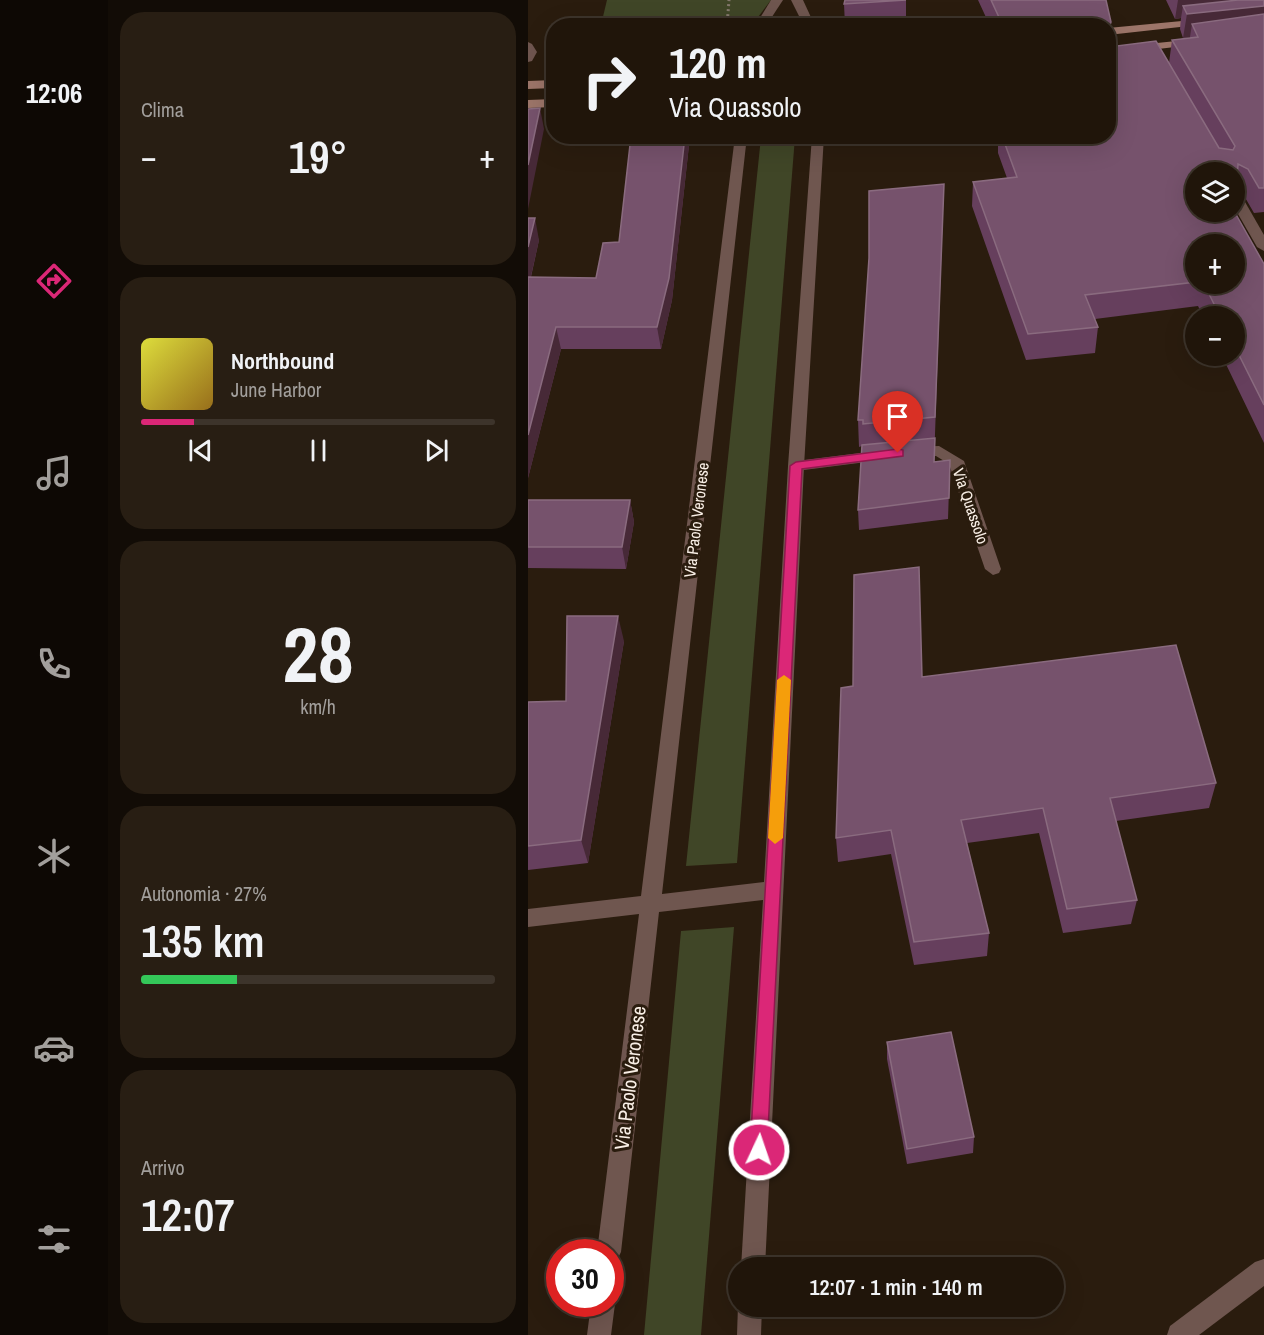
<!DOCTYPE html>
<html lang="it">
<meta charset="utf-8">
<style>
body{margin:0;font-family:"Archivo Narrow",sans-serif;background:#281e13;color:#f1f3f6;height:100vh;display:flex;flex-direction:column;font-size:22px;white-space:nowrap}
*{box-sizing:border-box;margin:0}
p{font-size:20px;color:#a29f9c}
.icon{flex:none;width:33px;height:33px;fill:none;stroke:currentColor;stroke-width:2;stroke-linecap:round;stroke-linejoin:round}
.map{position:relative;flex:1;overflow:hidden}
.sheet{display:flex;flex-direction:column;gap:12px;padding:12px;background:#120c06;width:420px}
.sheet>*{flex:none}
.guide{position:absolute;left:18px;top:18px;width:570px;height:126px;border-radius:24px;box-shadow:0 6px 24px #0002,0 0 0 2px #3d342b;background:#20150a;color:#f1f3f6;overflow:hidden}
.tools{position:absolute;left:657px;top:162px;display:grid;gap:12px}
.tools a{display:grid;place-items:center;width:60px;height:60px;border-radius:50%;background:#20150a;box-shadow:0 6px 24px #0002,0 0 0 2px #3d342b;font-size:30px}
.speed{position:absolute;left:18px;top:1239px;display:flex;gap:12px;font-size:30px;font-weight:700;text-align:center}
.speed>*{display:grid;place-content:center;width:78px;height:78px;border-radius:50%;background:#20150a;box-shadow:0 6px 24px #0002,0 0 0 2px #3d342b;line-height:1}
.speed .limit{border:9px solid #d22;background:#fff;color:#111}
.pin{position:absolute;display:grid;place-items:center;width:51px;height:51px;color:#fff;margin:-62px -26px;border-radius:50% 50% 50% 0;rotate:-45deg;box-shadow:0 0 6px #0007}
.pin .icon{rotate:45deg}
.me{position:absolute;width:66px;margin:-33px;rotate:3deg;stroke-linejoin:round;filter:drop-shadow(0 0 4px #0008)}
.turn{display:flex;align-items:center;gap:21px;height:126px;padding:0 24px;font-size:27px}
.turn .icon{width:78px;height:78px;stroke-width:2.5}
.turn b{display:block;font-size:42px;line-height:51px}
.big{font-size:45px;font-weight:600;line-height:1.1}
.sheet .widget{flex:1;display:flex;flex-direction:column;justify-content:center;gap:9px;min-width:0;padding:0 21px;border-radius:24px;background:#281e13}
.sheet .dial{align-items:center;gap:0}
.dial b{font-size:78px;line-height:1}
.song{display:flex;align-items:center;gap:18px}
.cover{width:72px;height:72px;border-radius:9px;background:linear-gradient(135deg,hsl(60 70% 55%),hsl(40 70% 35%))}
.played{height:6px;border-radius:3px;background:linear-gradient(90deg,#db2777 15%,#3d342b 15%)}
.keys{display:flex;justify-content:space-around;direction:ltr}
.heat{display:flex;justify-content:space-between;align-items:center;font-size:33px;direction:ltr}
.charge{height:9px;border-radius:4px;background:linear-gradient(90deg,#34c759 27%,#3d342b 0)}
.trip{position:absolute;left:200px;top:1257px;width:336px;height:60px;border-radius:30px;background:#20150a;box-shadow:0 6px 24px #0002,0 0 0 2px #3d342b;font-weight:600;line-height:60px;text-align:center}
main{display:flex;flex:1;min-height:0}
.dock{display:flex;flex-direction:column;width:108px;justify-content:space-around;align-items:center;background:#0d0804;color:#a29f9c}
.dock .icon{width:42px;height:42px}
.dock .selected{color:#db2777}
.dock b{font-size:27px;color:#f1f3f6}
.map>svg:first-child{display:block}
.green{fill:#404627}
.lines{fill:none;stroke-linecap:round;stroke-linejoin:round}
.path{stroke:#85796d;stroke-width:3;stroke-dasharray:2 3;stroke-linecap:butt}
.lane{fill:#6f564f;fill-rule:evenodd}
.street{fill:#6f564f;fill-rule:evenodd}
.secondary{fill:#9c7569;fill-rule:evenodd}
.wall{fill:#663f5d;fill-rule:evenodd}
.shaded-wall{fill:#472937}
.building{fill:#76526c;stroke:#8a6b7f;stroke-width:1.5}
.route{fill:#db2777;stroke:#8e194d;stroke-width:1.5}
.slow{fill:#f59e0b}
.labels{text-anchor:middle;stroke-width:6;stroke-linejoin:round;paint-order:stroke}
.street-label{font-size:16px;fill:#f9efe6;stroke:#2a1c0e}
.near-street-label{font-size:20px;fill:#f9efe6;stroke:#2a1c0e}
</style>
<main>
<nav class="dock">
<b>12:06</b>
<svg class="icon selected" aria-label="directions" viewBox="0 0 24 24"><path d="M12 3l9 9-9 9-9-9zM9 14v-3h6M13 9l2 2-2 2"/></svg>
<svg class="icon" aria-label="music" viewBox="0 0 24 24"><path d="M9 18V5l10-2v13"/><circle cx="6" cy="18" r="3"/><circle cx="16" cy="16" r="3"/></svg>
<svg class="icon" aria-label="phone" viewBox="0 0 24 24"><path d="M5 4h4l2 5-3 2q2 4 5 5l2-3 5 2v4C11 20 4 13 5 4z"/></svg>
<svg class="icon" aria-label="climate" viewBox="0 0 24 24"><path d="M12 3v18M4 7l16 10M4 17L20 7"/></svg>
<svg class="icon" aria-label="car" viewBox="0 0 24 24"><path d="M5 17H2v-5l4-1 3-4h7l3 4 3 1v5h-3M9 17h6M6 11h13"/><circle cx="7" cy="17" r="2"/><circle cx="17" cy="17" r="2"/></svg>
<svg class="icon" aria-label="filters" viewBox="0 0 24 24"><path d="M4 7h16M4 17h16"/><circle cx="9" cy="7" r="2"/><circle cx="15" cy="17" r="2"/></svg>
</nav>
<section class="sheet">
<div class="widget"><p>Clima</p>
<div class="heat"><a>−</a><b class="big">19°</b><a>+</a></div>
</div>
<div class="widget">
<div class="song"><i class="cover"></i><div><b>Northbound</b><p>June Harbor</p></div></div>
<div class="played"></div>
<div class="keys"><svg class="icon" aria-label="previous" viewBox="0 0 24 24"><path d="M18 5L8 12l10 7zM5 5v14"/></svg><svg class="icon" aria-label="pause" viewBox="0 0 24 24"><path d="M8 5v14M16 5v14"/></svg><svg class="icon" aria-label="next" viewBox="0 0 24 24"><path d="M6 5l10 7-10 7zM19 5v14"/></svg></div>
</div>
<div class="widget dial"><b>28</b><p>km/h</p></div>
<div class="widget"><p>Autonomia · 27%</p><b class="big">135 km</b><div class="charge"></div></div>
<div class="widget"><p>Arrivo</p><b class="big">12:07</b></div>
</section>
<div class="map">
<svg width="736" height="1335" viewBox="0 0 736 1335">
<rect width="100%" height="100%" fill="#2a1c0e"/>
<g class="green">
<polygon points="79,0 243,0 224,25 73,25"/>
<polygon points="233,137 267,137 209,863 158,866"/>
<polygon points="206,927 173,1335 116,1335 153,931"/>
</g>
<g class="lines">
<polyline class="path" points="199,26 201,0"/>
<g class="lane">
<polygon points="0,42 4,44 9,52 4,61 0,62"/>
<polygon points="411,446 436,461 473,569 471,573 465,575 457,569 421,464 408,456 383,457 375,452 383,447"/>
<polygon points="356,450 362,451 364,455 362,459 268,471 260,466 268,461"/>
</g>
<g class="street">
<polygon points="243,0 255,0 238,26 227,26"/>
<polygon points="263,0 275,0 287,26 276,26"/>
<polygon points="207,136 219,136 134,894 236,882 260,466 284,136 296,136 276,466 237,1268 213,1268 235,900 131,912 93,1252 89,1260 82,1263 82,1252 69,1252 111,914 0,927 0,909 113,896"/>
<polygon points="706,191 713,195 736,235 736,251 729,247 706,207"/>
<polygon points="736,1259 736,1286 671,1335 639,1335 642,1326 727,1262"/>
<polygon points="82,1295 87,1304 83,1335 59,1335 63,1304 82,1304"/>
<polygon points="210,1305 234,1306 233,1335 209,1335"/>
</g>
<g class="secondary">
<polygon points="675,19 681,22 679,24 580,35 580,28"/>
<polygon points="668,39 672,40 672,44 580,55 580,48"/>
<polygon points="26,80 26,88 0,89 0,81"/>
<polygon points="26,99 26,107 0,108 0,100"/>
</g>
</g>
<g class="wall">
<polygon points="378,0 378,26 317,26 316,4"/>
<path d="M450,0H578L582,32L589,46L641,63L644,40L662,38V37L655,38L652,29L653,18L647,19L638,0H736V212L726,213L715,194L712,193L708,214L736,264V443L694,356H706V316H675L670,306L567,319L570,327L567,353L498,360L444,206L445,182L479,178L470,153V136H580V26H462ZM706,172V212H668ZM668,244L706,284H668Z"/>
<polygon points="103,136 162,136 144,300 133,349 33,349 0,478 0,218 11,240 3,277 68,278 91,242"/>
<polygon points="416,184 406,462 422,460 420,519 331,530 330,510 334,446 331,447 330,420"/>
<polygon points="0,500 102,500 106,522 98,569 0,568"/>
<polygon points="96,641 60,863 0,870 0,702 38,701"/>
<polygon points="394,677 688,783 681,808 588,821 609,900 603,924 535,933 511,833 439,843 461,933 459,956 386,965 363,854 310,862 308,838"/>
<polygon points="359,1042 446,1137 445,1153 379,1164 359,1059"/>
</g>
<g class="shaded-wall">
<polygon points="650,0 736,0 736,29 664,24 662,37 655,38 659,14 655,6 653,18 647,19"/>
<polygon points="12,108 16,129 0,209 0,165"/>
<polygon points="157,136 162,136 144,300 133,349 129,327"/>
<polygon points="7,218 11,240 0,289 0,247"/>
<polygon points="28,327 33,349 0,478 0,435"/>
<polygon points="102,500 106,522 98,569 94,547"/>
<polygon points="90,616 96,641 60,863 53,840"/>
</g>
<g class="building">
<polygon points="317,0 378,0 316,4"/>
<polygon points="463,0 578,0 583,22 580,31 580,26 475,26"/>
<polygon points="710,0 736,0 736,6 659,14 655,6"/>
<polygon points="736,14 736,188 731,188 720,169 710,164 709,182 713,190 706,191 706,172 668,172 668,212 706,211 736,264 736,405 706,345 706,316 692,316 676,284 706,284 706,244 668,244 668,282 557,295 570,327 500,334 445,182 489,177 474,136 580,136 580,31 586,33 589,46 628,41 691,148 705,150 707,146 644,40 670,37 664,24"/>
<polygon points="12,108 0,165 0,109"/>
<polygon points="103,136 157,136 141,278 129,327 28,327 0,435 0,277 68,278 75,243 91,242"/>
<polygon points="416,184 407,417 335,424 335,420 330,420 341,258 341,191"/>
<polygon points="0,218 7,218 0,247"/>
<polygon points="407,438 406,462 422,460 421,498 330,510 334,445"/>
<polygon points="0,500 102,500 94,547 0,547"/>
<polygon points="391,567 394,677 648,645 688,783 582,798 609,900 539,909 515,808 433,820 461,933 386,942 363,830 308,838 313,688 325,686 326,575"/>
<polygon points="39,616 90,616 53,840 0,846 0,702 38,701"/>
<polygon points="423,1032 446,1137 379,1149 359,1042"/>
</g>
<polygon class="route" points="370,449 375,450 375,456 274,469 239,1150 237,1156 231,1158 225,1156 222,1150 262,466 268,462"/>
<polygon class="slow" points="256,675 263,680 255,838 247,844 240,838 249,680"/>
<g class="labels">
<g class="street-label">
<text transform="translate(443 506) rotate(71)" y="6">Via Quassolo</text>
<text transform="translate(168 520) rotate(-83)" y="6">Via Paolo Veronese</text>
</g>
<g class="near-street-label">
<text transform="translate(102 1078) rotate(-83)" y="7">Via Paolo Veronese</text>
</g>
</g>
</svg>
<div class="tools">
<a><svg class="icon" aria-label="layers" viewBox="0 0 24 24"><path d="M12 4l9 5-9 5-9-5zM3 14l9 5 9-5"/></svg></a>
<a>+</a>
<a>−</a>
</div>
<div class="speed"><div class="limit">30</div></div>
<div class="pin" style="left:370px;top:453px;background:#d93025"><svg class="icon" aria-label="arrive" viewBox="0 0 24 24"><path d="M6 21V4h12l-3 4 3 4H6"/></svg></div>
<svg class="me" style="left:231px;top:1150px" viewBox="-20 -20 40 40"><circle r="17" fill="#db2777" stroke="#fff" stroke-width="3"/><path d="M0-11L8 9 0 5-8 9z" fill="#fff"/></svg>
<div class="trip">12:07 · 1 min · 140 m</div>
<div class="guide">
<div class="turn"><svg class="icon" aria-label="right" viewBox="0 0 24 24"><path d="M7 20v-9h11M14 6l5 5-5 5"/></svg><div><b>120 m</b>Via Quassolo</div></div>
</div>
</div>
</main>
